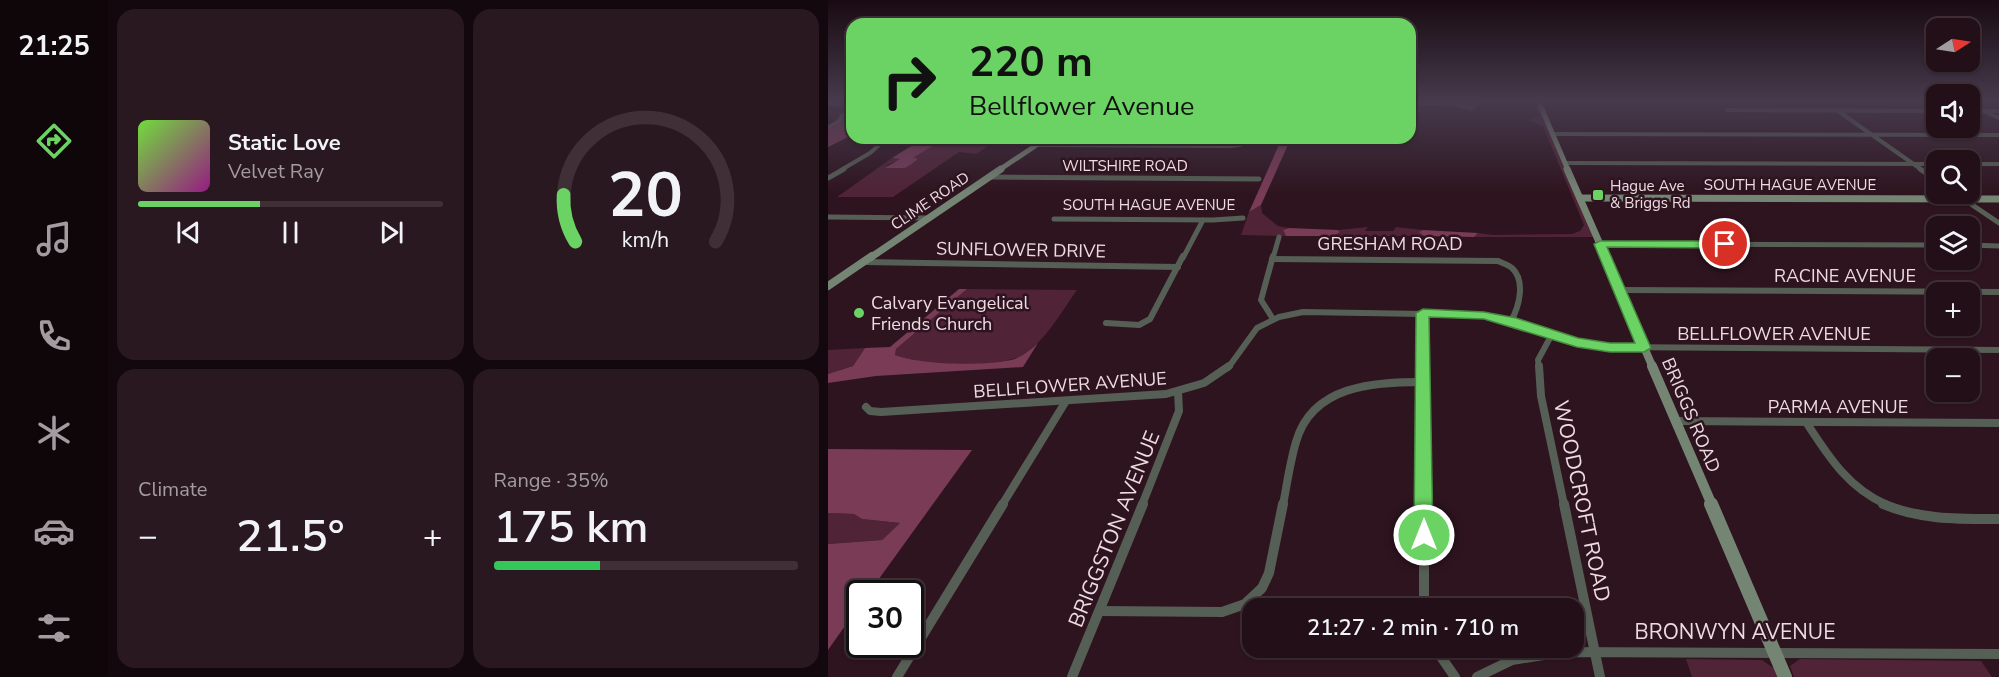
<!DOCTYPE html>
<meta charset="utf-8">
<style>
body{margin:0;font-family:"Nunito Sans",sans-serif;background:#2a1820;color:#f1f3f6;height:100vh;display:flex;flex-direction:column;font-size:22px;white-space:nowrap}
*{box-sizing:border-box;margin:0}
p{font-size:20px;color:#a29ca1}
.icon{flex:none;width:33px;height:33px;fill:none;stroke:currentColor;stroke-width:2;stroke-linecap:round;stroke-linejoin:round}
.map{position:relative;flex:1;overflow:hidden}
.drawer{display:flex;flex-direction:column;gap:9px;padding:9px;background:#13080d;width:720px}
.drawer>*{flex:none}
.banner{position:absolute;left:18px;top:18px;width:570px;height:126px;border-radius:18px;box-shadow:0 2px 4px #0004,0 0 0 2px #3f2f36;background:#6bd363;color:#111;overflow:hidden}
.needle{width:39px;rotate:78deg}
.tools{position:absolute;left:1098px;top:18px;display:grid;gap:12px}
.tools a{display:grid;place-items:center;width:54px;height:54px;border-radius:12px;background:#220f17;box-shadow:0 2px 4px #0004,0 0 0 2px #3f2f36;font-size:30px}
.speed{position:absolute;left:18px;top:580px;display:flex;gap:12px;font-size:30px;font-weight:700;text-align:center}
.speed>*{display:grid;place-content:center;width:78px;height:78px;border-radius:50%;background:#220f17;box-shadow:0 2px 4px #0004,0 0 0 2px #3f2f36;line-height:1}
.speed .limit{border:3px solid #111;border-radius:9px;background:#fff;color:#111}
.pin{position:absolute;display:grid;place-items:center;width:51px;height:51px;color:#fff;margin:-26px;border:3px solid #fff;border-radius:50%;box-shadow:0 2px 6px #0007}
.me{position:absolute;width:66px;margin:-33px;rotate:0deg;stroke-linejoin:round;filter:drop-shadow(0 0 4px #0008)}
.turn{display:flex;align-items:center;gap:21px;height:126px;padding:0 24px;font-size:27px}
.turn .icon{width:78px;height:78px;stroke-width:2.5}
.turn b{display:block;font-size:42px;line-height:51px}
.big{font-size:45px;font-weight:600;line-height:1.1}
.drawer .tile{flex:1;display:flex;flex-direction:column;justify-content:center;gap:9px;min-width:0;padding:0 21px;border-radius:18px;background:#2a1820}
.drawer .dial{align-items:center;gap:0}
.dial svg{height:156px;overflow:visible;fill:none;stroke:#3f2f36;stroke-width:7;stroke-linecap:round;text-anchor:middle}
.dial text{fill:#f1f3f6;stroke:none}
.song{display:flex;align-items:center;gap:18px}
.cover{width:72px;height:72px;border-radius:9px;background:linear-gradient(135deg,hsl(100 70% 55%),hsl(310 70% 35%))}
.played{height:6px;border-radius:3px;background:linear-gradient(90deg,#6bd363 40%,#3f2f36 40%)}
.keys{display:flex;justify-content:space-around;direction:ltr}
.heat{display:flex;justify-content:space-between;align-items:center;font-size:33px;direction:ltr}
.charge{height:9px;border-radius:4px;background:linear-gradient(90deg,#34c759 35%,#3f2f36 0)}
.drawer .tiles{flex:1;display:grid;gap:9px;grid-template-columns:repeat(2,1fr)}
.trip{position:absolute;left:414px;top:598px;width:342px;height:60px;border-radius:18px;background:#220f17;box-shadow:0 2px 4px #0004,0 0 0 2px #3f2f36;font-weight:600;line-height:60px;text-align:center}
main{display:flex;flex:1;min-height:0}
.menu{display:flex;flex-direction:column;width:108px;justify-content:space-around;align-items:center;background:#0e0609;color:#a29ca1}
.menu .icon{width:42px;height:42px}
.menu .on{color:#6bd363}
.menu b{font-size:27px;color:#f1f3f6}
.map>svg:first-child{display:block}
.green{fill:#502337}
.forest{fill:#793b56}
.lines{fill:none;stroke-linecap:round;stroke-linejoin:round}
.stream{stroke:#4b7947;stroke-width:1.5}
.street-far4{stroke:#565f55;stroke-width:4}
.street-far3{stroke:#565f55;stroke-width:5}
.street-far2{stroke:#565f55;stroke-width:6}
.street-far1{stroke:#565f55;stroke-width:8}
.street{stroke:#565f55;stroke-width:10}
.secondary-far4{stroke:#758574;stroke-width:5}
.secondary-far3{stroke:#758574;stroke-width:7}
.secondary-far2{stroke:#758574;stroke-width:8}
.secondary-far1{stroke:#758574;stroke-width:10}
.secondary{stroke:#758574;stroke-width:14}
.route{fill:#6bd363;stroke:#468940;stroke-width:1.5}
.poi-dot{fill:#6bd363;stroke:#2e141f;stroke-width:2}
.labels{text-anchor:middle;stroke-width:5;stroke-linejoin:round;paint-order:stroke}
.far-street-label{font-size:15px;fill:#efdbe2;stroke:#2e141f}
.far-poi-label{font-size:15px;fill:#efdbe2;stroke:#2e141f;text-anchor:start}
.street-label{font-size:18px;fill:#efdbe2;stroke:#2e141f}
.poi-label{font-size:18px;fill:#efdbe2;stroke:#2e141f;text-anchor:start}
.near-street-label{font-size:21px;fill:#efdbe2;stroke:#2e141f}
</style>
<main>
<nav class="menu">
<b>21:25</b>
<svg class="icon on" aria-label="directions" viewBox="0 0 24 24"><path d="M12 3l9 9-9 9-9-9zM9 14v-3h6M13 9l2 2-2 2"/></svg>
<svg class="icon" aria-label="music" viewBox="0 0 24 24"><path d="M9 18V5l10-2v13"/><circle cx="6" cy="18" r="3"/><circle cx="16" cy="16" r="3"/></svg>
<svg class="icon" aria-label="phone" viewBox="0 0 24 24"><path d="M5 4h4l2 5-3 2q2 4 5 5l2-3 5 2v4C11 20 4 13 5 4z"/></svg>
<svg class="icon" aria-label="climate" viewBox="0 0 24 24"><path d="M12 3v18M4 7l16 10M4 17L20 7"/></svg>
<svg class="icon" aria-label="car" viewBox="0 0 24 24"><path d="M5 17H2v-5l4-1 3-4h7l3 4 3 1v5h-3M9 17h6M6 11h13"/><circle cx="7" cy="17" r="2"/><circle cx="17" cy="17" r="2"/></svg>
<svg class="icon" aria-label="filters" viewBox="0 0 24 24"><path d="M4 7h16M4 17h16"/><circle cx="9" cy="7" r="2"/><circle cx="15" cy="17" r="2"/></svg>
</nav>
<section class="drawer">
<div class="tiles">
<div class="tile">
<div class="song"><i class="cover"></i><div><b>Static Love</b><p>Velvet Ray</p></div></div>
<div class="played"></div>
<div class="keys"><svg class="icon" aria-label="previous" viewBox="0 0 24 24"><path d="M18 5L8 12l10 7zM5 5v14"/></svg><svg class="icon" aria-label="pause" viewBox="0 0 24 24"><path d="M8 5v14M16 5v14"/></svg><svg class="icon" aria-label="next" viewBox="0 0 24 24"><path d="M6 5l10 7-10 7zM19 5v14"/></svg></div>
</div>
<div class="tile dial"><svg viewBox="0 0 100 80">
<path d="M14 69A42 42 0 1 1 86 69"/>
<path d="M14 69A42 42 0 0 1 8 45" stroke="#6bd363"/>
<text x="50" y="56" font-size="32" font-weight="700">20</text>
<text x="50" y="72" font-size="11">km/h</text>
</svg></div>
<div class="tile"><p>Climate</p>
<div class="heat"><a>−</a><b class="big">21.5°</b><a>+</a></div>
</div>
<div class="tile"><p>Range · 35%</p><b class="big">175 km</b><div class="charge"></div></div>
</div>
</section>
<div class="map">
<svg width="1171" height="677" viewBox="0 0 1171 677">
<rect width="100%" height="100%" fill="#2e141f"/>
<g class="green">
<polygon points="705,100 708,100 766,237 646,237 650,233 665,235 744,234 752,231 756,225 715,126 700,120 711,116"/>
<polygon points="101,138 127,138 115,144 160,139 168,141 148,154 131,152 65,197 9,197 64,158 74,159 57,166 88,162 84,159 105,145 93,144"/>
<polygon points="433,205 434,213 450,226 461,228 455,230 458,236 413,235 421,212"/>
<polygon points="540,227 537,231 565,231 568,227 595,230 592,232 596,236 506,236 512,232 510,230"/>
<path d="M139,289L249,290C234,311 220,337 199,352C176,370 93,366 67,355L68,349Z"/>
<polygon points="37,348 25,366 0,374 0,350"/>
<polygon points="0,513 26,514 34,519 72,523 54,540 0,544"/>
<polygon points="858,659 934,660 947,669 951,677 864,677"/>
<polygon points="972,659 1153,661 1164,677 966,677 962,666"/>
</g>
<g class="forest">
<polygon points="582,100 650,100 652,102 644,111 625,106 582,105"/>
<polygon points="24,110 24,135 0,147 0,125 9,120 11,116"/>
<polygon points="96,138 101,138 94,144 106,145 85,158 89,158 88,161 77,168 57,168 72,159 64,158"/>
<polygon points="454,138 463,138 433,205 421,212"/>
<polygon points="461,228 510,230 512,232 506,236 458,236 455,230"/>
<polygon points="595,230 650,233 646,237 596,236 591,232"/>
<path d="M131,289H139L68,349L67,355C92,365 156,366 183,360C194,357 202,350 210,343L195,367L48,376L0,383V374L25,366L37,348L62,347Z"/>
<polygon points="0,449 144,450 40,594 32,594 31,606 0,650 0,544 54,540 72,523 34,519 26,514 0,513"/>
</g>
<g class="lines">
<polyline class="stream" points="0,127 12,121 13,115 24,112"/>
<g class="street-far4">
<polyline points="0,104 11,104"/>
<polyline points="1142,105 1171,118"/>
<polyline points="899,110 1108,111"/>
<polyline points="1010,111 1094,170"/>
<polyline points="1142,111 1171,111"/>
<polyline points="725,134 1171,135"/>
<polyline points="209,145 401,146 412,145 421,138"/>
<polyline points="737,163 1108,164"/>
<polyline points="1142,164 1171,164"/>
<polyline points="13,170 42,153 59,138"/>
</g>
<g class="street-far3">
<polyline points="1092,169 1108,180"/>
<polyline points="162,177 431,179"/>
<polyline points="0,178 16,169"/>
<polyline points="1128,194 1171,223"/>
<polyline points="0,217 100,218"/>
<polyline points="226,219 385,220 415,218"/>
<polyline points="772,244 1108,245"/>
<polyline points="1142,245 1171,246"/>
<polyline points="355,258 375,220"/>
<polyline points="445,258 451,237"/>
</g>
<g class="street-far2">
<path d="M444,259L670,261C674,263 681,265 684,268C698,281 691,307 683,321"/>
<polyline points="35,262 350,267"/>
<polyline points="792,290 1171,292"/>
<polyline points="595,313 595,368"/>
<polyline points="445,319 433,300 445,256"/>
<polyline points="278,323 311,325 322,319 355,256"/>
<polyline points="400,368 429,328 451,317 475,312 656,315 750,341 782,347 1171,350"/>
<polyline points="711,368 710,360 723,336"/>
</g>
<g class="street-far1">
<polyline points="595,366 596,505"/>
<polyline points="711,366 713,396 736,505"/>
<polyline points="38,407 42,411 53,412 338,394 376,383 401,366"/>
<polyline points="848,421 1171,423"/>
<path d="M978,422C1000,456 1020,488 1059,505"/>
<polyline points="174,505 238,401"/>
<polyline points="314,505 351,411 350,392"/>
<path d="M455,505C459,484 462,462 468,442C484,385 546,382 595,382"/>
</g>
<g class="street">
<polyline points="596,504 596,609"/>
<polyline points="736,504 772,677"/>
<path d="M1055,504C1092,520 1132,519 1171,519"/>
<polyline points="272,611 394,612 417,604 434,588 441,573 455,504"/>
<polyline points="607,648 627,677"/>
<polyline points="69,677 175,504"/>
<polyline points="244,677 315,504"/>
<polyline points="649,677 684,660 735,652 1171,654"/>
</g>
<g class="secondary-far4">
<polyline points="710,100 740,170"/>
<polyline points="171,170 219,138"/>
</g>
<g class="secondary-far3">
<polyline points="739,169 778,258"/>
<polyline points="752,198 1171,199"/>
<polyline points="42,258 173,169"/>
</g>
<g class="secondary-far2">
<polyline points="777,256 825,368"/>
<polyline points="0,286 44,256"/>
</g>
<polyline class="secondary-far1" points="824,366 884,505"/>
<polyline class="secondary" points="883,504 957,677"/>
</g>
<linearGradient id="sky" x2="0" y2="1"><stop stop-color="#190b11"/><stop offset="0.52" stop-color="#463a4d"/><stop offset="1" stop-color="#463a4d" stop-opacity="0"/></linearGradient>
<rect width="1171" height="194" fill="url(#sky)"/>
<polygon class="route" points="772,241 897,241 902,244 897,248 779,247 823,348 816,352 782,352 749,347 656,319 601,317 605,535 602,541 596,543 589,541 586,535 588,313 595,309 656,312 688,318 750,338 782,343 807,343 766,244"/>
<g class="poi-dot">
<rect x="764" y="189" width="12" height="12" rx="3"/>
<circle cx="31" cy="313" r="6"/>
</g>
<g class="labels">
<g class="far-street-label">
<text x="297" y="171">WILTSHIRE ROAD</text>
<text x="962" y="190">SOUTH HAGUE AVENUE</text>
<text transform="translate(102 201) rotate(-34)" y="5">CLIME ROAD</text>
<text x="321" y="210">SOUTH HAGUE AVENUE</text>
</g>
<g class="far-poi-label">
<text x="782" y="191">Hague Ave<tspan x="782" dy="17">&amp; Briggs Rd</tspan></text>
</g>
<g class="street-label">
<text x="562" y="250">GRESHAM ROAD</text>
<text transform="translate(193 250) rotate(1)" y="6">SUNFLOWER DRIVE</text>
<text x="1017" y="282">RACINE AVENUE</text>
<text x="946" y="340">BELLFLOWER AVENUE</text>
<text transform="translate(242 385) rotate(-4)" y="6">BELLFLOWER AVENUE</text>
<text x="1010" y="413">PARMA AVENUE</text>
<text transform="translate(863 415) rotate(67)" y="6">BRIGGS ROAD</text>
</g>
<g class="poi-label">
<text x="43" y="309">Calvary Evangelical<tspan x="43" dy="21">Friends Church</tspan></text>
</g>
<g class="near-street-label">
<text transform="translate(754 501) rotate(78)" y="7">WOODCROFT ROAD</text>
<text transform="translate(286 529) rotate(-68)" y="7">BRIGGSTON AVENUE</text>
<text x="907" y="639">BRONWYN AVENUE</text>
</g>
</g>
</svg>
<div class="tools">
<a><svg class="needle" viewBox="-14 -14 28 28"><path d="M0-13l5 13h-10z" fill="#e53935"/><path d="M0 13l5-13h-10z" fill="#a29ca1"/></svg></a>
<a><svg class="icon" aria-label="sound" viewBox="0 0 24 24"><path d="M4 9h4l5-4v14l-5-4H4zM17 9q2 3 0 6"/></svg></a>
<a><svg class="icon" aria-label="search" viewBox="0 0 24 24"><circle cx="10" cy="10" r="6"/><path d="M15 15l6 6"/></svg></a>
<a><svg class="icon" aria-label="layers" viewBox="0 0 24 24"><path d="M12 4l9 5-9 5-9-5zM3 14l9 5 9-5"/></svg></a>
<a>+</a>
<a>−</a>
</div>
<div class="speed"><div class="limit">30</div></div>
<div class="pin" style="left:897px;top:244px;background:#d93025"><svg class="icon" aria-label="arrive" viewBox="0 0 24 24"><path d="M6 21V4h12l-3 4 3 4H6"/></svg></div>
<svg class="me" style="left:596px;top:535px" viewBox="-20 -20 40 40"><circle r="17" fill="#6bd363" stroke="#fff" stroke-width="3"/><path d="M0-11L8 9 0 5-8 9z" fill="#fff"/></svg>
<div class="trip">21:27 · 2 min · 710 m</div>
<div class="banner">
<div class="turn"><svg class="icon" aria-label="right" viewBox="0 0 24 24"><path d="M7 20v-9h11M14 6l5 5-5 5"/></svg><div><b>220 m</b>Bellflower Avenue</div></div>
</div>
</div>
</main>
